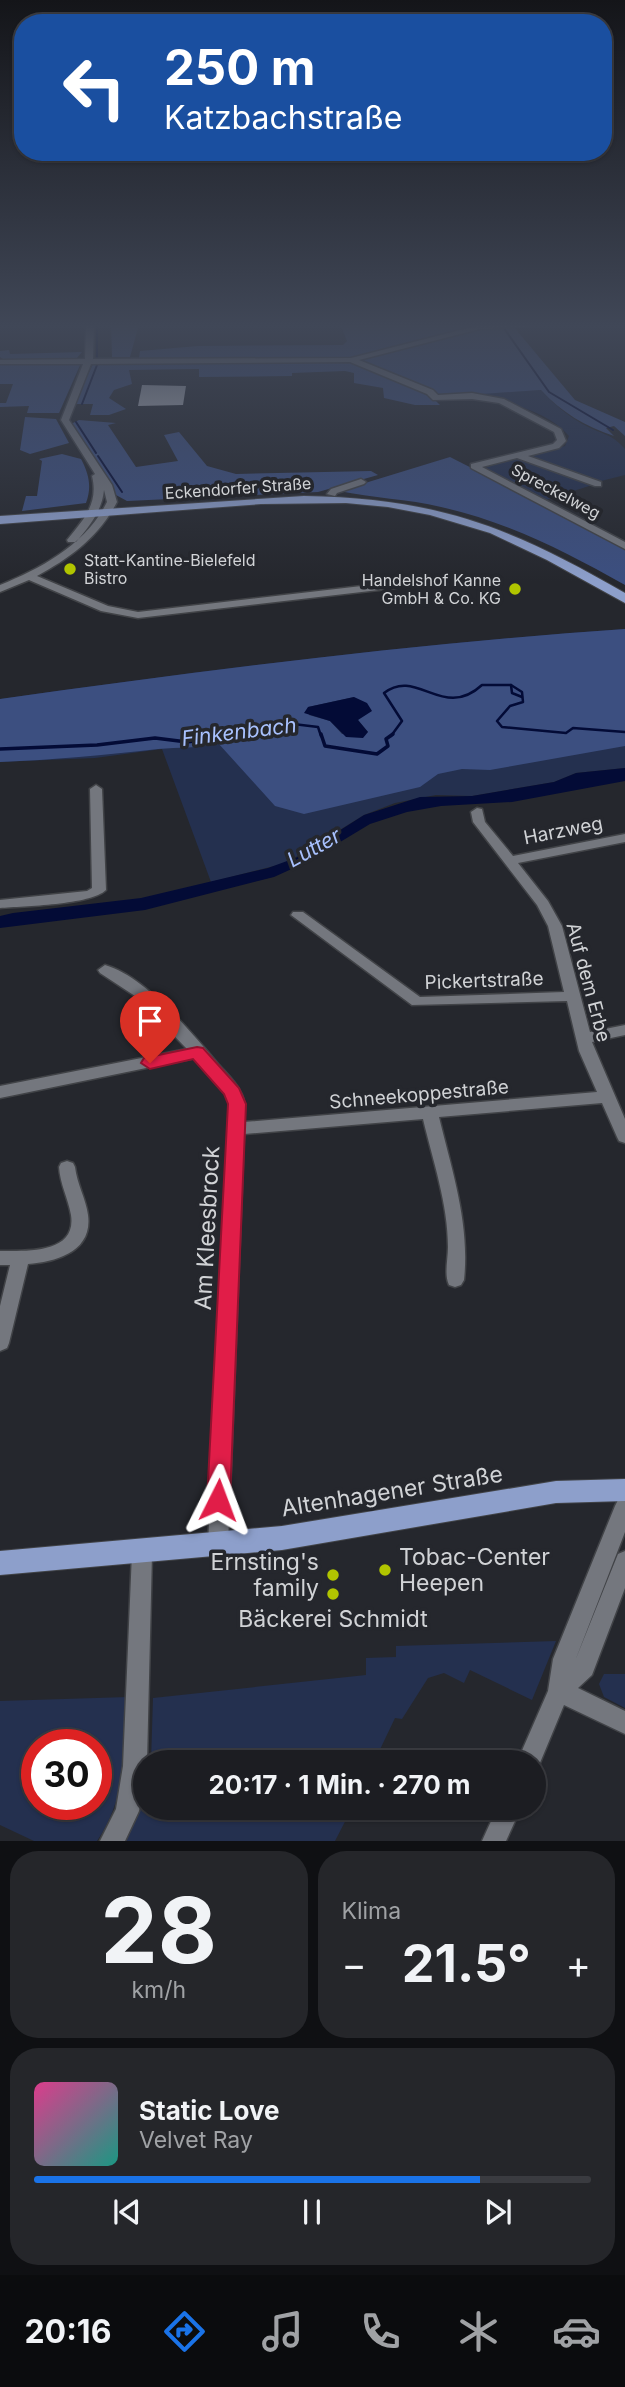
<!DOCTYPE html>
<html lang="de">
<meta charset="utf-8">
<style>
body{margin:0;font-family:Inter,sans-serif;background:#25262a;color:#f1f3f6;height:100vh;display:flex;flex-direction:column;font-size:26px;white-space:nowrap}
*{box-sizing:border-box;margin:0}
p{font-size:23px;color:#a0a2a5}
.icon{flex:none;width:38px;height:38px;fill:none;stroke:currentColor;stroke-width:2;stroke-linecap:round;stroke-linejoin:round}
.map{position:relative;height:1841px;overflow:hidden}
.details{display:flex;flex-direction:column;gap:10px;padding:10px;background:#0f1013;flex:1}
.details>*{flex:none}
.guide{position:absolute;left:14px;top:14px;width:598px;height:147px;border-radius:28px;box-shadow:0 2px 5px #0004,0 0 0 2px #3a3b40;background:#1a4fa0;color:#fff;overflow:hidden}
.speed{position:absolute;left:21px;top:1729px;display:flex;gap:14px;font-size:35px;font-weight:700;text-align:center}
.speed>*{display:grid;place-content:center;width:91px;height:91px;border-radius:50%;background:#1c1d22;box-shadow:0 2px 5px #0004,0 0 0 2px #3a3b40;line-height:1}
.speed .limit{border:10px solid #d22;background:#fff;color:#111}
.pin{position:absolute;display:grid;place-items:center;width:60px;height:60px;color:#fff;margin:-72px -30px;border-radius:50% 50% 50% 0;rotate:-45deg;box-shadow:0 0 7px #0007}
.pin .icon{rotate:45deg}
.me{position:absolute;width:77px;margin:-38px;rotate:3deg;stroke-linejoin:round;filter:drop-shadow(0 0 5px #0008)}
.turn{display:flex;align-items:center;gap:24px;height:147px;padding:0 35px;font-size:32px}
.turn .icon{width:91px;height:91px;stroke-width:2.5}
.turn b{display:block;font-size:49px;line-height:60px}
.big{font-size:52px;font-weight:700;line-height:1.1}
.details .card{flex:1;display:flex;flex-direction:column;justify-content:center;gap:10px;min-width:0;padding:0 24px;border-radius:28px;background:#25262a}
.details .dial{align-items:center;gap:0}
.dial b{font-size:91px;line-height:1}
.song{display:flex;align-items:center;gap:21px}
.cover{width:84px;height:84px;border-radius:10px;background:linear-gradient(135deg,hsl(330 70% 55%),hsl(170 70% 35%))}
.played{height:7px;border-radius:4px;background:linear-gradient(90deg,#1a73e8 80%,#3a3b40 80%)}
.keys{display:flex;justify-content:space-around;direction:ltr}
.heat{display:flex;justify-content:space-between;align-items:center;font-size:38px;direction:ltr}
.details .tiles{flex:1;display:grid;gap:10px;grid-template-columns:1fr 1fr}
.card:last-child{grid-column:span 2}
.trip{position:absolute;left:133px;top:1750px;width:413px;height:70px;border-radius:35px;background:#1c1d22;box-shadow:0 2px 5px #0004,0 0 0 2px #3a3b40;font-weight:700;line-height:70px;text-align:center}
.tab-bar{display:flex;height:112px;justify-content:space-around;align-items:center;background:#0b0c0e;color:#a0a2a5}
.tab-bar .icon{width:49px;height:49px}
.tab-bar .active{color:#1a73e8}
.tab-bar b{font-size:32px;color:#f1f3f6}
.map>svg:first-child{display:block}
.green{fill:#24304f;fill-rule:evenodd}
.forest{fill:#3c4f80;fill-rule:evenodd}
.water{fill:#030b36}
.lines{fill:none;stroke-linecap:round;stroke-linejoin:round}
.stream-far2{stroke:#030b36;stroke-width:2}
.stream-far1{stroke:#030b36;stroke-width:2.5}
.stream{stroke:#030b36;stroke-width:3.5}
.building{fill:#b9bcc3}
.minor-casing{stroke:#414347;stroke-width:3}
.major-casing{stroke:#414347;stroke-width:2}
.minor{fill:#74777e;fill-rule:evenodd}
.major{fill:#8d9fcb;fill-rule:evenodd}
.route{fill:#e11d48;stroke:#92132f;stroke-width:2}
.poi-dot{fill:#b1c500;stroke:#25272d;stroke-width:2.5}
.labels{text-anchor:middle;stroke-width:7;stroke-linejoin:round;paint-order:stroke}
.far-street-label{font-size:16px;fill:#d1d3d6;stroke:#25272d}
.far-poi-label{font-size:16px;fill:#d1d3d6;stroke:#25272d;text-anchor:start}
.street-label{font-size:19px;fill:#d1d3d6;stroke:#25272d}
.water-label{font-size:21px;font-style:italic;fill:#a8c1fe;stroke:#25272d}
.near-street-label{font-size:23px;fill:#d1d3d6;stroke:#25272d}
.near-poi-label{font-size:23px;fill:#d1d3d6;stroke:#25272d;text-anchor:start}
</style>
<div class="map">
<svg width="625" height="1841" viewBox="0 0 625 1841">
<rect width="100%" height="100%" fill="#25272d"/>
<g class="green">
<path d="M541,390C556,407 575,422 597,431C610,436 615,438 625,449V475L597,482L526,456L565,446L569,436C547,410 503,401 472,394Z"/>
<polygon points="521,458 531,460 592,485 543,501 481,468"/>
<path d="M625,629V768L576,773L554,782L472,796L436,795L395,803L364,815L286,863L211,882L162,749L95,758L0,762V699C208,670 416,643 625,629Z"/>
<polygon points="556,1641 532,1700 470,1670 464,1683 444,1673 428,1678 402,1719 395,1718 374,1762 151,1762 153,1698 366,1675 366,1658 396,1657 396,1646"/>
<polygon points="604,1674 625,1674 625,1708 604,1697 599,1684"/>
<path d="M128,1697C125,1748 127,1797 97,1841H34L0,1825V1701ZM37,1745H96V1804H37Z"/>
<polygon points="145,1797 145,1808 352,1808 335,1841 126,1841"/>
</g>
<g class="forest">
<polygon points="111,324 139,324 130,357 112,357"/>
<polygon points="340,324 494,324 350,358 139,358 140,351 198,346 343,345 347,341"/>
<path d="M513,326L575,400L625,422V436L614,426L606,428L614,436C586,427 561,412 541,390L438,397L357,361L474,329Z"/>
<polygon points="9,350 10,354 82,352 76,359 4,360 0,357 0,351"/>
<polygon points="94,362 351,362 429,394 440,405 415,405 384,398 383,388 354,383 354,373 345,371 292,373 292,376 199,377 199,369 129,370 132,384 114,390 109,398 126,409 109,415 90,415 93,404 74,404"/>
<polygon points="81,363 59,413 27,413 29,406 0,407 0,403 6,403 13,384 0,384 0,364"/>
<polygon points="25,417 56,419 69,443 30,454 20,450"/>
<polygon points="79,420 116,423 108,425 136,467 178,461 164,435 179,432 207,466 236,474 371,471 378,475 318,492 127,501 116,495 71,424"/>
<path d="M62,454L81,459C89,474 92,487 86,503L22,511L26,496H37L42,461L39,459Z"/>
<path d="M450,457L625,546V585C566,552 508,522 441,507C408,499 372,498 339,491Z"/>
<path d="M625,629V746L490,770L462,769L438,774L420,787L304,814L275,806L218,743C197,749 179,747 158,749C105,755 53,760 0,762V699C208,670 416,643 625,629ZM354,697L358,720L368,732L342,734L330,721L309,715L308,707Z"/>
</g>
<g class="water">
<polygon points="354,697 367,703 372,711 358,720 368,732 363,738 346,737 330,721 304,713 308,707"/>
<polygon points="625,768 625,781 512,802 441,806 407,812 370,824 307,862 274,877 145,910 0,928 0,916 13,913 141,898 268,868 298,857 364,815 420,797 472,796 554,782 576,773"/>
</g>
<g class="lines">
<g class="stream-far2">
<polyline points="97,324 97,358"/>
<polyline points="501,324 549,392 613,430"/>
<polyline points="82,404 97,365"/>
<polyline points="76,422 96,453"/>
<polyline points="98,456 122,492"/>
</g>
<g class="stream-far1">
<polyline points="511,685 512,693 522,697"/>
<polyline points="235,736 285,723 318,727 321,736"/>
<path d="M391,736L402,721L384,693C417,667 443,721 482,685H511L522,692L523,702L510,706L497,721L502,727L566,733L573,728L625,732"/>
</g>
<g class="stream">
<polyline points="321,734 325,746 377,754 388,746 386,739 393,734"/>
<polyline points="0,749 97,745 155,738 187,742 242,734"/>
</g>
</g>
<polygon class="building" points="142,385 186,386 183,405 138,406"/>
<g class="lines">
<defs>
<g id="minor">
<path d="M86,324H94L93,359L351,358L480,325L536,324L532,326L480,329L359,360L433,390L438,395L472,393L504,399L561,429L566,441L559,448L528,456L601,482V486H595L517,458L482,467L625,542V549L471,468V464L553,444L557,440L554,432L499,403L472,399L433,400L427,394L350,362L91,364L69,420L112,485L117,502C99,537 70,558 37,576L108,606L138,612L396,582L422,575L427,578L396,588L138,618L101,611L29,580L0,592V585C42,568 86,544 107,502L104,490C102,511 89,527 76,542H68L67,540C83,520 99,504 92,476L95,474L61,420L83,364H0V360L85,359Z"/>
<polygon points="361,479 366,482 364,484 337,493 335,496 327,494 331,489"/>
<path d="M96,785L102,789L106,890C91,905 23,906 0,908V900L87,891L92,888L90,789Z"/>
<path d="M477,808L482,809L485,822L513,856L625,834V842L518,863L548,901L562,926L590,1032L625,1025V1035L592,1042L625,1119V1143L619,1141L617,1137L602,1103L439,1117C452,1171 470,1224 464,1280L461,1285L455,1287L449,1285C444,1275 448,1259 448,1247C448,1204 433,1161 423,1119L244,1134L228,1545L225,1552L218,1554L211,1552L208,1545L229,1104L226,1094L195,1058L0,1098V1086L187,1049L135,996L100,973L98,970L105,965C145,976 193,1034 219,1065C226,1073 235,1081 240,1091C246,1101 245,1111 244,1122L597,1092L579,1051L567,1001L412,1005L291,915L293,912H303L420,997L564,992L548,926L537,905L473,822L471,812Z"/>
<path d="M67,1161L73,1163L75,1167C77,1184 86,1199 88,1215C93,1251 57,1262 28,1264L9,1343L7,1348L0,1351V1306L10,1265H0V1251C26,1251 77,1254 71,1215C68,1198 60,1184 59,1167L61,1163Z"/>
<polygon points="625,1497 625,1532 575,1661 618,1554 625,1551 625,1588 592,1675 578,1688 625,1711 625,1734 564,1705 537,1770 534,1772 534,1762 517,1762 548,1691 553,1659 615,1506 618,1500"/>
<polygon points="142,1543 149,1546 152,1553 147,1762 139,1811 125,1841 100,1841 116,1809 123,1766 132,1553 135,1546"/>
<polygon points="497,1808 521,1808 506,1841 482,1841"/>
</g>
<g id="major">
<path d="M304,496C437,498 511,527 625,593V603L547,560L490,533L430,515L388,507L346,503L261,504L0,524V516Z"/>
<polygon points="625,1479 625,1501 556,1503 282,1550 0,1575 0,1551 282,1526 556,1481"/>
</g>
</defs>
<use href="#minor" class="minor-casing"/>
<use href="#major" class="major-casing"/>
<use href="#minor" class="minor"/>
<use href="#major" class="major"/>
</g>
<linearGradient id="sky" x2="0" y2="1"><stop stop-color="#141519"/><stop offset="0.56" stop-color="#404757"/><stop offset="1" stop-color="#404757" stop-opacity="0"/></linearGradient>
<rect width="625" height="582" fill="url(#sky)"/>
<polygon class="route" points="197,1047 203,1048 239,1088 246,1104 230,1500 227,1507 218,1510 210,1507 207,1500 228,1104 224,1094 193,1059 150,1069 141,1063 144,1058"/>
<g class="poi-dot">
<circle cx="70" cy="569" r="7"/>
<circle cx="515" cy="589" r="7"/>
<circle cx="385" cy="1570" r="7"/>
<circle cx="333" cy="1575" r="7"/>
<circle cx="333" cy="1594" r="7"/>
</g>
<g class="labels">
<g class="far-street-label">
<text transform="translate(238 488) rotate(-4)" y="6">Eckendorfer Straße</text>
<text transform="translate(556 491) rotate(28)" y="6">Spreckelweg</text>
</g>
<g class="far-poi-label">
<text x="84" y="566">Statt-Kantine-Bielefeld<tspan x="84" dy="18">Bistro</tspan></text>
<text x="501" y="586" text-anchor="end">Handelshof Kanne<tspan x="501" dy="18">GmbH &amp; Co. KG</tspan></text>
</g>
<g class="street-label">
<text transform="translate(563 830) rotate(-11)" y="7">Harzweg</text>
<text transform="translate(484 980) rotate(-2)" y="7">Pickertstraße</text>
<text transform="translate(589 982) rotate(75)" y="7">Auf dem Erbe</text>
<text transform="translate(419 1094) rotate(-5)" y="7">Schneekoppestraße</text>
</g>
<g class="water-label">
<text transform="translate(239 732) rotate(-7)" y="7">Finkenbach</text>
<text transform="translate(314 848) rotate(-29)" y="7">Lutter</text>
</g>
<g class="near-street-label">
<text transform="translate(207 1228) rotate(-87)" y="8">Am Kleesbrock</text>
<text transform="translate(392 1491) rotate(-9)" y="8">Altenhagener Straße</text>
</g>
<g class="near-poi-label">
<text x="399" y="1565">Tobac-Center<tspan x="399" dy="26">Heepen</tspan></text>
<text x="319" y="1570" text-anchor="end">Ernsting's<tspan x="319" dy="26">family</tspan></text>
<text x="333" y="1627" text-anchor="middle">Bäckerei Schmidt</text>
</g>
</g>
</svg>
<div class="speed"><div class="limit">30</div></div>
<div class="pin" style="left:150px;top:1063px;background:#d93025"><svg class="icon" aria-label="arrive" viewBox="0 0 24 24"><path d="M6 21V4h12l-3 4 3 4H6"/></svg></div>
<svg class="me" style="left:218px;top:1500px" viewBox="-20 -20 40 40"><path d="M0-17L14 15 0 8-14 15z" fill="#e11d48" stroke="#fff" stroke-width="4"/></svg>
<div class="trip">20:17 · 1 Min. · 270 m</div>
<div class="guide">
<div class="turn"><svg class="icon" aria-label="left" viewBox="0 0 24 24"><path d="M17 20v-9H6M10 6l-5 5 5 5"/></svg><div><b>250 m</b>Katzbachstraße</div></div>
</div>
</div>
<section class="details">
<div class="tiles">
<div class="card dial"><b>28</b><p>km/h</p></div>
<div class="card"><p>Klima</p>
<div class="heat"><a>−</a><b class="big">21.5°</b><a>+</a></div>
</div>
<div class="card">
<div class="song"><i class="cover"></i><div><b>Static Love</b><p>Velvet Ray</p></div></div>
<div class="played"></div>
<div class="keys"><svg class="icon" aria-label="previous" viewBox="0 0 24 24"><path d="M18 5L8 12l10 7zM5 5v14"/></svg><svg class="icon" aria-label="pause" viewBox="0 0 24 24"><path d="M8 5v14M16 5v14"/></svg><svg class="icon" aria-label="next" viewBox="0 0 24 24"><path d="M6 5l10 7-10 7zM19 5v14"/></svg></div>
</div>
</div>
</section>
<nav class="tab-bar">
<b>20:16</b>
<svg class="icon active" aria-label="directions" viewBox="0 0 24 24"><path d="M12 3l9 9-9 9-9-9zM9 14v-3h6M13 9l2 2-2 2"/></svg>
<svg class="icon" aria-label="music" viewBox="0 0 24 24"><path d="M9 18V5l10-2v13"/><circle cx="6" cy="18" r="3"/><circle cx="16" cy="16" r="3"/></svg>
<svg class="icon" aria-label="phone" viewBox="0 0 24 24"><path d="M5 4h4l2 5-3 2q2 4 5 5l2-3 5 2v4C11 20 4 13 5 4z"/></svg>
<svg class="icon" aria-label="climate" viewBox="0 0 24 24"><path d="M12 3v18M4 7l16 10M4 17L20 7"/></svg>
<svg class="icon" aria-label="car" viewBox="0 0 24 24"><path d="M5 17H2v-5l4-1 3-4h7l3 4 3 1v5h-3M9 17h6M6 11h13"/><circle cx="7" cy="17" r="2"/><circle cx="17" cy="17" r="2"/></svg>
</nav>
